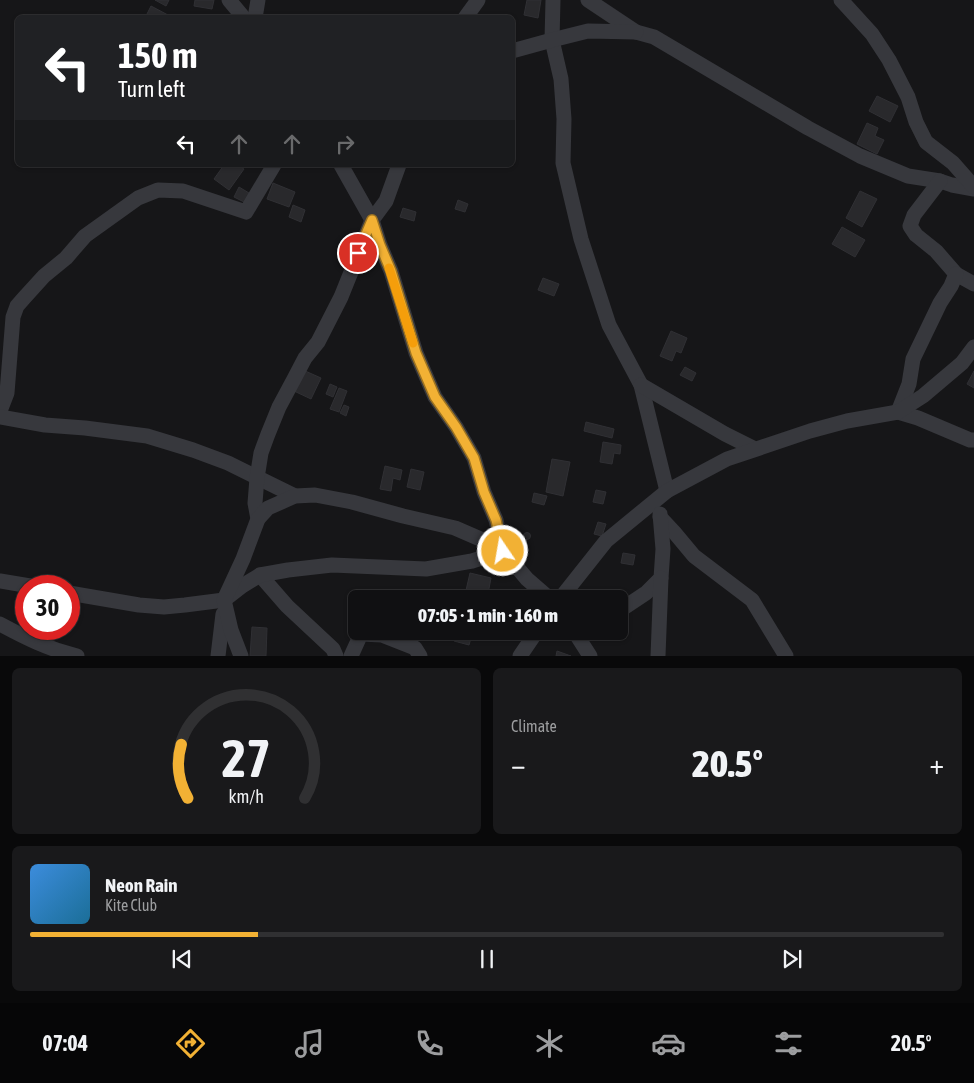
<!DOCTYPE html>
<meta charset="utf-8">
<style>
body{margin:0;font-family:"Asap Condensed",sans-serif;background:#19191b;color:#f1f3f6;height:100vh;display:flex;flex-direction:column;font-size:19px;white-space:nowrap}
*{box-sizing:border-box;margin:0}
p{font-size:16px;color:#9c9d9f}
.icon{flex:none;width:28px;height:28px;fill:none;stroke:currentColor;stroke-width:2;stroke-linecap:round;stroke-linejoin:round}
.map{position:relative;height:656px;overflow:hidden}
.sheet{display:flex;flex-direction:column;gap:12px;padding:12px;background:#09090a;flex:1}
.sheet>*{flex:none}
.guide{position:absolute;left:15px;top:15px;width:500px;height:152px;border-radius:8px;box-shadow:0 1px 4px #0004,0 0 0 1px #303032;background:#202124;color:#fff;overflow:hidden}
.speed{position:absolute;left:15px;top:575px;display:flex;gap:10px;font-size:25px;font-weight:700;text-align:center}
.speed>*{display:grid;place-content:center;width:65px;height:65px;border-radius:50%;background:#101012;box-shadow:0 1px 4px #0004,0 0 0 1px #303032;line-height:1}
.speed .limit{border:8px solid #d22;background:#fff;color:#111}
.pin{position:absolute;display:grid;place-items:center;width:42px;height:42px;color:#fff;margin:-21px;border:2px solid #fff;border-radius:50%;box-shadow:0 1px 5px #0007}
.me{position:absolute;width:55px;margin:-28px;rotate:348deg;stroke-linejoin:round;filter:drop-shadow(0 0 4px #0008)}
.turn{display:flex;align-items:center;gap:18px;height:105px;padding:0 20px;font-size:22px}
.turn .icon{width:65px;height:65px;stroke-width:2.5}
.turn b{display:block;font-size:35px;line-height:42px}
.lanes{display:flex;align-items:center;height:48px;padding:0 20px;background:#0003;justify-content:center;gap:25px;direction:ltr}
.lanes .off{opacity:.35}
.big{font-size:38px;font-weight:800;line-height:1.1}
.sheet .tile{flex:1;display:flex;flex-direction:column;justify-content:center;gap:8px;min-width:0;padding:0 18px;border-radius:8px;background:#19191b}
.sheet .dial{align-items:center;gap:0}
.dial svg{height:130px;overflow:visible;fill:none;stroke:#303032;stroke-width:7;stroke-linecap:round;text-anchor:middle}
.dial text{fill:#f1f3f6;stroke:none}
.song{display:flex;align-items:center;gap:15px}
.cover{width:60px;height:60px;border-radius:8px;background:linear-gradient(135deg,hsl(210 70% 55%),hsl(200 70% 35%))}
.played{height:5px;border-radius:2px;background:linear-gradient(90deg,#f2b134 25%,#303032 25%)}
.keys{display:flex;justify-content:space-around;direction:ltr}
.heat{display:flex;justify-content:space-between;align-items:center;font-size:28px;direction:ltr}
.sheet .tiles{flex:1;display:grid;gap:12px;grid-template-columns:1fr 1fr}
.tile:last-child{grid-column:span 2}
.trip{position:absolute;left:348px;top:590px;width:280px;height:50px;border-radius:8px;background:#101012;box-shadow:0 1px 4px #0004,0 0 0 1px #303032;font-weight:800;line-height:50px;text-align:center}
.menu{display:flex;height:80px;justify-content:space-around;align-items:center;background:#060607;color:#9c9d9f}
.menu .icon{width:35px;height:35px}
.menu .active{color:#f2b134}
.menu b{font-size:22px;color:#f1f3f6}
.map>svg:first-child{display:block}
.building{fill:#29292c;stroke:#303034}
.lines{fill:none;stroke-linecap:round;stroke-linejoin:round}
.street{stroke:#37383d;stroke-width:15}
.route-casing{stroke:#9d7322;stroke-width:12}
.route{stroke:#f2b134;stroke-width:9}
.slow{stroke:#f59e0b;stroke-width:9}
</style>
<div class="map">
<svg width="974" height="656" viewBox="0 0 974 656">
<rect width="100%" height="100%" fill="#161618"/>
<g class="building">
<polygon points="155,0 169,0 166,6"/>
<polygon points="195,0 214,0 212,9 194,6"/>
<polygon points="527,0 541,0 538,18 524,15"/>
<polygon points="151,6 168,15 166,18 145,18"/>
<polygon points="877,96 898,106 890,122 869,111"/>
<polygon points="867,123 878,128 875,136 884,140 877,154 857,144"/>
<polygon points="224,165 237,165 244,169 229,190 214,179"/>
<polygon points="273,183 295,192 289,207 267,199"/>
<polygon points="239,187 249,193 244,202 234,197"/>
<polygon points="860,191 877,199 862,227 846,218"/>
<polygon points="458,200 468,204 465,212 455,209"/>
<polygon points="293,205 305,210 301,222 289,217"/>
<polygon points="403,208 416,212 414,221 400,217"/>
<polygon points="842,227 865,240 855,257 832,244"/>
<polygon points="543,278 559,284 554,296 538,290"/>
<polygon points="671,331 687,338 681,353 676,351 672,361 660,356"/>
<polygon points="685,367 696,373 692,381 680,375"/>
<polygon points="303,370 321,378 311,399 294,391"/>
<polygon points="974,371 974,388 967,384"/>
<polygon points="330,384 337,387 333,397 326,394"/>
<polygon points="339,388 347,391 339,412 330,409"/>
<polygon points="344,405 349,407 346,416 340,413"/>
<polygon points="586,422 614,429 612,438 584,431"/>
<polygon points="603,442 621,445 620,454 614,453 612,464 600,462"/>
<polygon points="552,459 570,462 563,496 546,492"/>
<polygon points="385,466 402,470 400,480 393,478 391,491 380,489"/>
<polygon points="411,469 424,472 420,490 407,487"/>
<polygon points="596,490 606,492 603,504 593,502"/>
<polygon points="534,493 547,496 544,505 532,502"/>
<polygon points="598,522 606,524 602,536 594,534"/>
<circle cx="527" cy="536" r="3.5"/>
<polygon points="623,553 635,555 633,565 621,563"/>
<polygon points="470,573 491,578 487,599 464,599"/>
<polygon points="252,627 267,628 266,656 250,656"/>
<polygon points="434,631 451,631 449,637"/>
<polygon points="457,631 473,631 469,645 454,641"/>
<polygon points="557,651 571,656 556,656"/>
</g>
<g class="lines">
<g class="street">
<polyline points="229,0 244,18"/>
<polyline points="553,0 552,40 561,79 564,119 563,163 581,239 609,325 641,385 667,491"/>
<polyline points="588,0 636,32 654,37 808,128 860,156 908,176 940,181 952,185 974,189"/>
<polyline points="841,0 872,34 889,60 908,97 916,122 926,142 953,163 974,187"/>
<polyline points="255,18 258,0"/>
<polyline points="465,18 478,0"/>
<polyline points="512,51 552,40 588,31 636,32"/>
<polyline points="940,181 914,215 910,226 916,235 936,251 956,274 974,284"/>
<polyline points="641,385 725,434 755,449"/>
<polyline points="0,411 7,393 13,317 17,306 24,298 44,276 66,258 85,236 138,198 158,190 183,191 246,212 274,165"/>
<polyline points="898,412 909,384 913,359 940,303 951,286 956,274"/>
<polyline points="898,412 918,418 970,440 974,440"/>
<polyline points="0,417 45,425 85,428 147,436 193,450 228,463 295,496"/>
<polyline points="660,517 674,532 694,556 752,600 786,656"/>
<polyline points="258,519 255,503 257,478 261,453 268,434 279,407 294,379 305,358 318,342 341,297 372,220 386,201 399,165"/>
<polyline points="260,575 287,606 333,649 336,656"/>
<polyline points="0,581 30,586"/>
<polyline points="69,593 139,605 164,607 185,605 224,600 242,586 260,575 288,570 332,565 426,569 472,561 503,551 496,520 484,492 474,458 456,427 435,397 416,353 391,271 380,245 372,220 341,165"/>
<polyline points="560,599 606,541 667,491 727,459 810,431 847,421 898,412 923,396 962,363 974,347"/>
<polyline points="619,611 646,593 661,578 663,549 660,514"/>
<path d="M0,624C26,638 48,649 77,656"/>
<polyline points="574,631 590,656"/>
<polyline points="218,656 223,614"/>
<polyline points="241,656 231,630 224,600 243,559 258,519 268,508 295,496 315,495 352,502 403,516 455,528 485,541 503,551 527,579 550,599"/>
<polyline points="351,656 361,634 382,635 415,648 420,656"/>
<polyline points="520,656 537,631"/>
<polyline points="658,656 661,578"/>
</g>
</g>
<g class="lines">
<defs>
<polyline id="route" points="358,253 372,220 380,245 391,271 416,353 435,397 456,427 474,458 484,492 496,520 503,551"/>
</defs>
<use href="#route" class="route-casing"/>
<use href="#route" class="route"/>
<polyline class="slow" points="389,268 413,343"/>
</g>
</svg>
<div class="speed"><div class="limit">30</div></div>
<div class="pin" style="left:358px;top:253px;background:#d93025"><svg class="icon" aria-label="arrive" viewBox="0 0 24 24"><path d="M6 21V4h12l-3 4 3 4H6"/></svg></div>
<svg class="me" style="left:503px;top:551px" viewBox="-20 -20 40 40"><circle r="17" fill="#f2b134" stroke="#fff" stroke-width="3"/><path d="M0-11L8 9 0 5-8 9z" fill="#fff"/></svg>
<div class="trip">07:05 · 1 min · 160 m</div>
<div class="guide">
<div class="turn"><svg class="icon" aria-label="left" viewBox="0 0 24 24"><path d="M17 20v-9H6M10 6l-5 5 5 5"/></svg><div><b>150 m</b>Turn left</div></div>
<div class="lanes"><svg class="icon" aria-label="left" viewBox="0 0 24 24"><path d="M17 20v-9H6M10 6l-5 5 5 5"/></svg><svg class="icon off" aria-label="ahead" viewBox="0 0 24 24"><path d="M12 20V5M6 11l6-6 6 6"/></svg><svg class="icon off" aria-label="ahead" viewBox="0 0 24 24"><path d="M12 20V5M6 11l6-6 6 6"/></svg><svg class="icon off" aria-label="right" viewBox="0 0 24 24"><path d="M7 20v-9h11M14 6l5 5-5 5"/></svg></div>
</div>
</div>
<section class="sheet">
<div class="tiles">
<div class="tile dial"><svg viewBox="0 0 100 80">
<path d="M14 69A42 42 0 1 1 86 69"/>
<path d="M14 69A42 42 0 0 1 10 36" stroke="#f2b134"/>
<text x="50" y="56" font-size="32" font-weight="700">27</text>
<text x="50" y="72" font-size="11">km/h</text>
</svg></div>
<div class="tile"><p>Climate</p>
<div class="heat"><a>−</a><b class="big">20.5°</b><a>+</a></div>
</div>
<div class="tile">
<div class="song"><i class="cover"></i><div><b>Neon Rain</b><p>Kite Club</p></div></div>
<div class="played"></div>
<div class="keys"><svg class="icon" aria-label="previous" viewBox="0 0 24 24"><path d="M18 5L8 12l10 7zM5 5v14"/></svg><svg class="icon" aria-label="pause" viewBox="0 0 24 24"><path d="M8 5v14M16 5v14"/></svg><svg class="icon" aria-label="next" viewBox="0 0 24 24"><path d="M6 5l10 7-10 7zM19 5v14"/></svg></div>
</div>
</div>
</section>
<nav class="menu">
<b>07:04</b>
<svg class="icon active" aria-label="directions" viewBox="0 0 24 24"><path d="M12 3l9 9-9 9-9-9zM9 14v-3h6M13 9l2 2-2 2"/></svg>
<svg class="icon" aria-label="music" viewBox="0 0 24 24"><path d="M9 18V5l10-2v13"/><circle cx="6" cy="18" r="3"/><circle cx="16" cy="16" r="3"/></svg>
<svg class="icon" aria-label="phone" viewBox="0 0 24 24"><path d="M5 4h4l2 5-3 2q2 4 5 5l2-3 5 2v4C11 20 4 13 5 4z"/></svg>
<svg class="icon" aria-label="climate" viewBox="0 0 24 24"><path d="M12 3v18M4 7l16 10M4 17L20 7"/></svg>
<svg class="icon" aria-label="car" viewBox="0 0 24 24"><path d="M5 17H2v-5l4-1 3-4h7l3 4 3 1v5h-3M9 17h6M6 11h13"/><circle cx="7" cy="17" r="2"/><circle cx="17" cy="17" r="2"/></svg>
<svg class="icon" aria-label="filters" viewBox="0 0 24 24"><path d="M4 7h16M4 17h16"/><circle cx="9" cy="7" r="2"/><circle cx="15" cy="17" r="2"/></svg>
<b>20.5°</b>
</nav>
